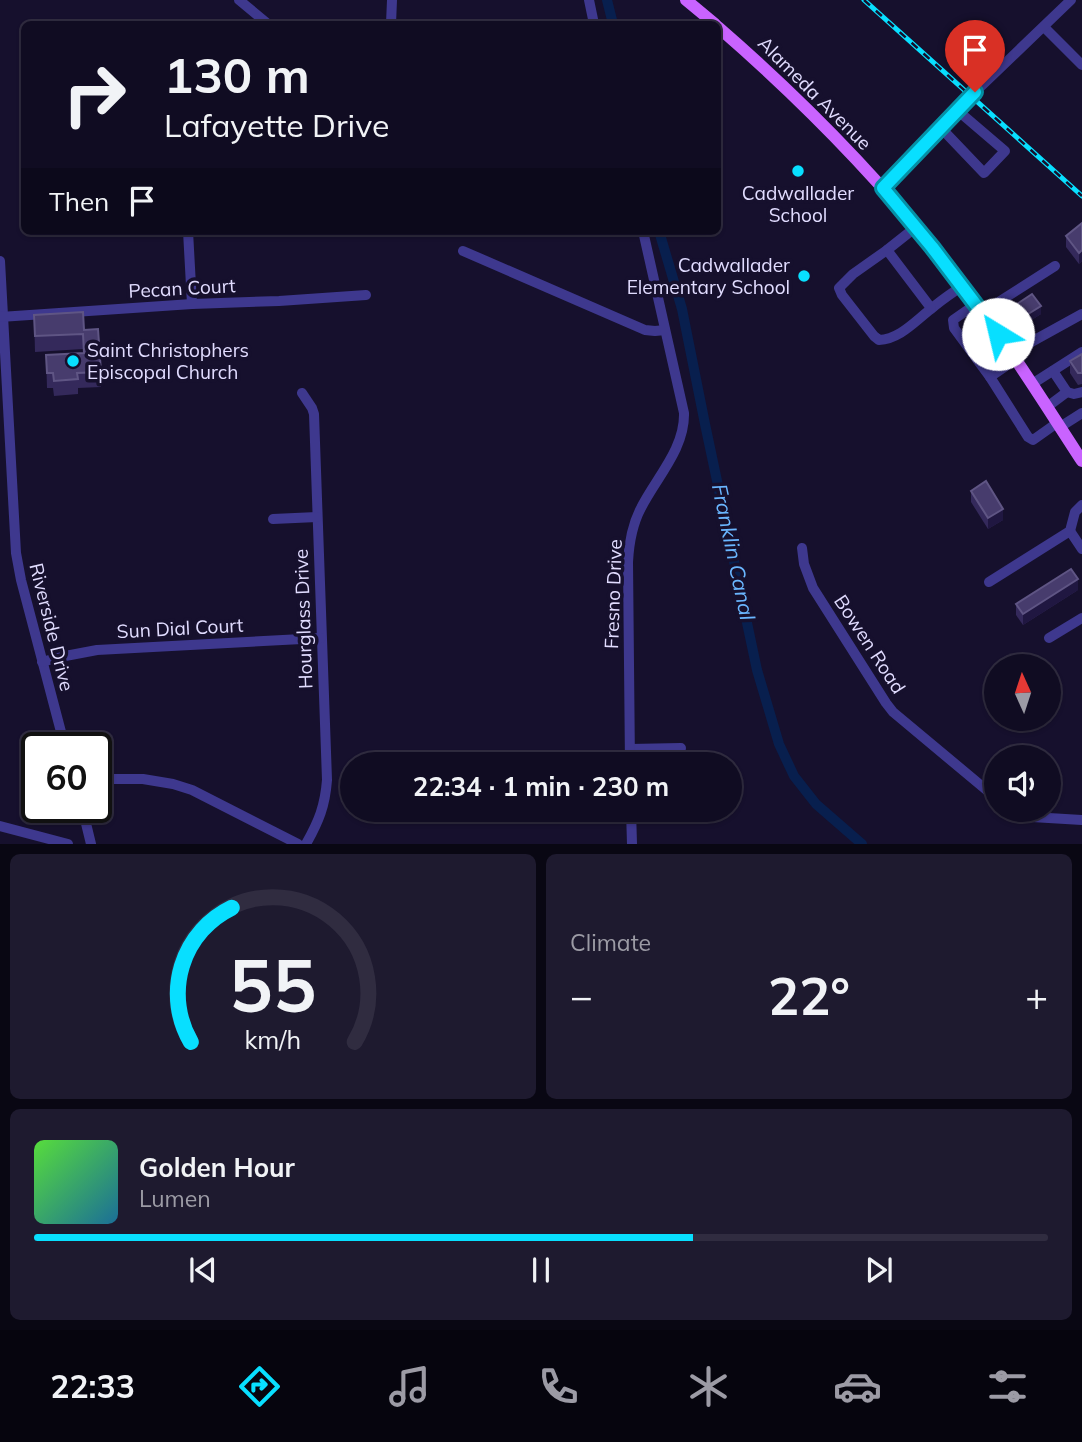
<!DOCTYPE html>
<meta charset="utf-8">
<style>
body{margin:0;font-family:Mulish,sans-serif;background:#1e1a2f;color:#f1f3f6;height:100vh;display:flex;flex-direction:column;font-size:26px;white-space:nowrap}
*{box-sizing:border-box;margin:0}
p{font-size:23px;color:#9c9ba5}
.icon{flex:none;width:38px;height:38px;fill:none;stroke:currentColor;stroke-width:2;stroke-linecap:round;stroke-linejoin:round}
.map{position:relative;height:844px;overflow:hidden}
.panel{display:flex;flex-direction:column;gap:10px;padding:10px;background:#090713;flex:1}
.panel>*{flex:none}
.banner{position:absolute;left:21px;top:21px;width:700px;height:214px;border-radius:10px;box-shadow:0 2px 5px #0004,0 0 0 2px #302c40;background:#100c22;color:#f1f3f6;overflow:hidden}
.needle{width:46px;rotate:357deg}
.fabs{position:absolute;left:984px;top:654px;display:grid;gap:14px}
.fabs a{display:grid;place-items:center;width:77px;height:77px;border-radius:50%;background:#100c22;box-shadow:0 2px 5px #0004,0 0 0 2px #302c40;font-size:35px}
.speed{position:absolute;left:21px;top:732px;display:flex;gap:14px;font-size:35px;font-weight:700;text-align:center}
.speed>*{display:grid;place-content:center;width:91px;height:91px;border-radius:50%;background:#100c22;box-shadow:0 2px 5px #0004,0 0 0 2px #302c40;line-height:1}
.speed .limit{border:4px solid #111;border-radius:10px;background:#fff;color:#111}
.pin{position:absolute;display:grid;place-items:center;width:60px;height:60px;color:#fff;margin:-72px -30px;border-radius:50% 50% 50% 0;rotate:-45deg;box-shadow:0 0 7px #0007}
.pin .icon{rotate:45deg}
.me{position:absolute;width:77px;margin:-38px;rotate:324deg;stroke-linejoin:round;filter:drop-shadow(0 0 5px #0008)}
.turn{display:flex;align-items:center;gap:24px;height:147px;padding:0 28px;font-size:32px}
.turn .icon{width:91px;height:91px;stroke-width:2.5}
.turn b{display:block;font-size:49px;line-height:60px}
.then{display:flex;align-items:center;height:66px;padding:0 28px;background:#0003;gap:14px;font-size:26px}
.big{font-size:52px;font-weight:700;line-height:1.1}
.panel .tile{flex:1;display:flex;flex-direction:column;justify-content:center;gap:10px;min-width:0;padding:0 24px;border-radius:10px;background:#1e1a2f}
.panel .dial{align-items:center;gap:0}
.dial svg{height:182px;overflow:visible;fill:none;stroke:#302c40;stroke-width:7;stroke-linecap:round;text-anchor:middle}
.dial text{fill:#f1f3f6;stroke:none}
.song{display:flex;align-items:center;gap:21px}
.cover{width:84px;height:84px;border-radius:10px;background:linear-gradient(135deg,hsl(110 70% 55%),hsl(200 70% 35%))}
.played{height:7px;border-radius:4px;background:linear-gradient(90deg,#08dfff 65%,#302c40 65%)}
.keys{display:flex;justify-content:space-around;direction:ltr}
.heat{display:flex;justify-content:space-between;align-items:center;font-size:38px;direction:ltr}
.panel .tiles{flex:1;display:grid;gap:10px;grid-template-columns:1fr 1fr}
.tile:last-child{grid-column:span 2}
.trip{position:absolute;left:340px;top:752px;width:402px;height:70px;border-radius:35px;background:#100c22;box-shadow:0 2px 5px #0004,0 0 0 2px #302c40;font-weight:700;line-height:70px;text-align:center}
.dock{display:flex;height:112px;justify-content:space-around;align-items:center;background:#06050e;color:#9c9ba5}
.dock .icon{width:49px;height:49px}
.dock .on{color:#08dfff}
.dock b{font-size:32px;color:#f1f3f6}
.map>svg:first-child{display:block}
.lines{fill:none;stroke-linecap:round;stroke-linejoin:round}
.canal{stroke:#081f4e;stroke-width:10}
.minor{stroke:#3e388e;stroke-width:10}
.major{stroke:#c963ff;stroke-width:12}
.rail-casing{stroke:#08dfff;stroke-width:5}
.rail{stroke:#16102d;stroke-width:2.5;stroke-dasharray:8;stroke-linecap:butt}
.wall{fill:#34295b}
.shaded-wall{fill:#201741}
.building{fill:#473c6d;stroke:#5f5584;stroke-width:2}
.route-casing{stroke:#0591a6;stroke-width:18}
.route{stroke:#08dfff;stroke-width:12}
.poi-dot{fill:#08dfff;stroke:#16102d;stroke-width:2.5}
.labels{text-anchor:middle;stroke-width:7;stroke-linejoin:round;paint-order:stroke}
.street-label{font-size:19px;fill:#e1dcff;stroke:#16102d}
.poi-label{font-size:19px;fill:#e1dcff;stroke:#16102d}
.water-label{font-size:21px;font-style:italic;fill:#6ab6ff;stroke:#16102d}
</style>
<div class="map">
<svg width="1082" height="844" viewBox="0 0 1082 844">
<rect width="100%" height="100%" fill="#16102d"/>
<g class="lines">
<g class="canal">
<polyline points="607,0 613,24"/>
<polyline points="659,231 682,309 705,424 757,670 779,744 794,776 816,804 862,844"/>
</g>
<g class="minor">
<polyline points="239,0 268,24"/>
<polyline points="589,0 594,24"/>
<polyline points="391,24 392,0"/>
<polyline points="1044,27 1082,65"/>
<polyline points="941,128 984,173 1005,151 957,110"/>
<polyline points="883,188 971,96 1071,0"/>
<path d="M916,227L887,250L853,274L839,288L842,295L874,336L879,340C900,339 915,321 931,309C941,300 952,293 962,286"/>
<polyline points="188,231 192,304"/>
<polyline points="887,250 931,308"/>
<polyline points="463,251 645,330 655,331 665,330"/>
<polyline points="0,261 16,553 21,580 65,747"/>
<polyline points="976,304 953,320 954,328 990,377 1016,359"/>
<polyline points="983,312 1055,266"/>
<polyline points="0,317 192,304 279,301 366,295"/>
<polyline points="1013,354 1033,341 1082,314"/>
<polyline points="990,377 1028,437 1033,440 1057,423"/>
<polyline points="1032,384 1082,352"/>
<polyline points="1067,392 1074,394 1082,392"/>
<path d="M302,393L312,408L314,414L327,780C325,806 319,821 306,844"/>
<polyline points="1047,407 1067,392 1053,371"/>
<polyline points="1060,427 1082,413"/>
<polyline points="273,519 317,517"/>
<polyline points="1070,531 1082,549"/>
<polyline points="802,548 804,564 813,588 886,703 893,712 996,798"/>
<polyline points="989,582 1070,531 1075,512 1082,505"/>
<polyline points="1049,638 1082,618"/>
<polyline points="42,662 60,657 97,650 321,638"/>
<polyline points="630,749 681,748"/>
<path d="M630,765L628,562C629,543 632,525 641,508C656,478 685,449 684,413L643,231"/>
<polyline points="96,782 112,779 143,779 173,784 192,790 298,844"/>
<polyline points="82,807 91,844"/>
<polyline points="631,810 632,844"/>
<polyline points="1012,810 1032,817 1082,820"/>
<polyline points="0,826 68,844"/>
</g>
<g class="major">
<polyline points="686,0 715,24"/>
<path d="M718,27C816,112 908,208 985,315C1019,362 1050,412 1082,461"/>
</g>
<defs>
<polyline id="rail" points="864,0 1082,196"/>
</defs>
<use href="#rail" class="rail-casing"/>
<use href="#rail" class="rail"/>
</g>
<g class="wall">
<polygon points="1082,223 1082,261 1079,264 1066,247 1066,236"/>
<polygon points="1017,304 1041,314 1025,324 1017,311"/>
<polygon points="34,315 84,330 101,372 101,387 78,388 78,394 54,396 53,388 47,388 46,355 83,353 83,349 35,352"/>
<polygon points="1082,354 1082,384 1078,385 1070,373 1070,361"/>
<polygon points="971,491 1003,520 988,529 971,502"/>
<polygon points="1078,590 1023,625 1016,615 1016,604"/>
</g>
<g class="shaded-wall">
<polygon points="1082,250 1082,261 1079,264 1079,253"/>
<polygon points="1041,306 1041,314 1025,324 1025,316"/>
<polygon points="1003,509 1003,520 988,529 988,518"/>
<polygon points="1078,579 1078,590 1023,625 1023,614"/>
</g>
<g class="building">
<polygon points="1082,223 1082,250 1079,253 1066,236"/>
<polygon points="1032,294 1041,306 1025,316 1017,304"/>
<polygon points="83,312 84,330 98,329 101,372 77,373 78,379 54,381 53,373 47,373 46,355 84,353 83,334 35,336 34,315"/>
<polygon points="1082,354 1082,373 1078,373 1070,361"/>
<polygon points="986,481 1003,509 988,518 971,491"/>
<polygon points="1071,569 1078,579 1023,614 1016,604"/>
</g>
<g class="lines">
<defs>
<polyline id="route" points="975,92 883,188 932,247 998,334"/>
</defs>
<use href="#route" class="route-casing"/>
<use href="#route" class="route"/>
</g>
<g class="poi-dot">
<circle cx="798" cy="171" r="7"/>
<circle cx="804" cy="276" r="7"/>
<circle cx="73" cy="361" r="7"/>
</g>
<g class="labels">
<g class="street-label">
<text transform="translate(815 93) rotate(45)" y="7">Alameda Avenue</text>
<text transform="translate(182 288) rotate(-3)" y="7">Pecan Court</text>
<text transform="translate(613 594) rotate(-88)" y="7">Fresno Drive</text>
<text transform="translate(303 619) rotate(-92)" y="7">Hourglass Drive</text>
<text transform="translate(52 627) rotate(76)" y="7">Riverside Drive</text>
<text transform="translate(180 628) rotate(-3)" y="7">Sun Dial Court</text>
<text transform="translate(870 644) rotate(57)" y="7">Bowen Road</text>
</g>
<g class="poi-label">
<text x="798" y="200">Cadwallader<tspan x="798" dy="22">School</tspan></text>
<text x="790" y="272" text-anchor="end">Cadwallader<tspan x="790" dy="22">Elementary School</tspan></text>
<text x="87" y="357" text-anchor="start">Saint Christophers<tspan x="87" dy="22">Episcopal Church</tspan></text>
</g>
<g class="water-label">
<text transform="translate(733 552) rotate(78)" y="7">Franklin Canal</text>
</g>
</g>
</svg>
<div class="fabs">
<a><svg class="needle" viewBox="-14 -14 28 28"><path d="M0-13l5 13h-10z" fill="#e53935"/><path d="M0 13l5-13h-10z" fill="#9c9ba5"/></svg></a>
<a><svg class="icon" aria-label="sound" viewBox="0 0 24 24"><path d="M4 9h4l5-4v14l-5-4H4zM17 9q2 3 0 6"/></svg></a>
</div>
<div class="speed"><div class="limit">60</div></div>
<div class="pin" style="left:975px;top:92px;background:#d93025"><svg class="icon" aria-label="arrive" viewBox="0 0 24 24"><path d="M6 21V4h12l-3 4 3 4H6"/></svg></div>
<svg class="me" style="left:998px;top:334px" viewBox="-20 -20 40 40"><circle r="19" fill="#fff"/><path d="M0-13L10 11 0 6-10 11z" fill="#08dfff"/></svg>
<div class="trip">22:34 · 1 min · 230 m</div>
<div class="banner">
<div class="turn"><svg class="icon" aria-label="right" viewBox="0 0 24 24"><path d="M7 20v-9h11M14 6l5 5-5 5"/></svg><div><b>130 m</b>Lafayette Drive</div></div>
<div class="then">Then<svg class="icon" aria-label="arrive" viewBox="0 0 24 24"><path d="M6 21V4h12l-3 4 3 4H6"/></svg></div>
</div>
</div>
<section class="panel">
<div class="tiles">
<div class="tile dial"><svg viewBox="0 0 100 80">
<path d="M14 69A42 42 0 1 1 86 69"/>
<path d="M14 69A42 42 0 0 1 32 10" stroke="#08dfff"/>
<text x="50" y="56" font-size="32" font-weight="700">55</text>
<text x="50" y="72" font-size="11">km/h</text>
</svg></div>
<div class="tile"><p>Climate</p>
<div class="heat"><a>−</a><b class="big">22°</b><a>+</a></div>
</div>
<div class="tile">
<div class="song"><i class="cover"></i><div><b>Golden Hour</b><p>Lumen</p></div></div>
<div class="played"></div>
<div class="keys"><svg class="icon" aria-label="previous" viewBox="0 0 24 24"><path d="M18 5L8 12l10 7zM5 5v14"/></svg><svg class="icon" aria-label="pause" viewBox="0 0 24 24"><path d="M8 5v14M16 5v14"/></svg><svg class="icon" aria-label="next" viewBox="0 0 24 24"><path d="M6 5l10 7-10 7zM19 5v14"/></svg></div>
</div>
</div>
</section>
<nav class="dock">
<b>22:33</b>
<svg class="icon on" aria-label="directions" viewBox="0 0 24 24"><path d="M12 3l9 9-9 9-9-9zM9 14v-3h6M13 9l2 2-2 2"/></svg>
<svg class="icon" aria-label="music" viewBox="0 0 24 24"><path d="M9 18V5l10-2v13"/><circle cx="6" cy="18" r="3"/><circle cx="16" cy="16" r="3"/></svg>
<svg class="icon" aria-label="phone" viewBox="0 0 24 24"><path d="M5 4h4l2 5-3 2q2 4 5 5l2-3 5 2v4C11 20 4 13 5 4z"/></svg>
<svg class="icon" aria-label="climate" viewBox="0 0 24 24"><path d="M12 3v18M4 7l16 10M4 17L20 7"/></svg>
<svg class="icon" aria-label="car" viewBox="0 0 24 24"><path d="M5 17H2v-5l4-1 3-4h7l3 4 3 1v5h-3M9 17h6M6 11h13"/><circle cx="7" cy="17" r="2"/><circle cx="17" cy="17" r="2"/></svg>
<svg class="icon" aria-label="filters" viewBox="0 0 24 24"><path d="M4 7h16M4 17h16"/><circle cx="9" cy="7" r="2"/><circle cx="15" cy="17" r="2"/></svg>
</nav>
